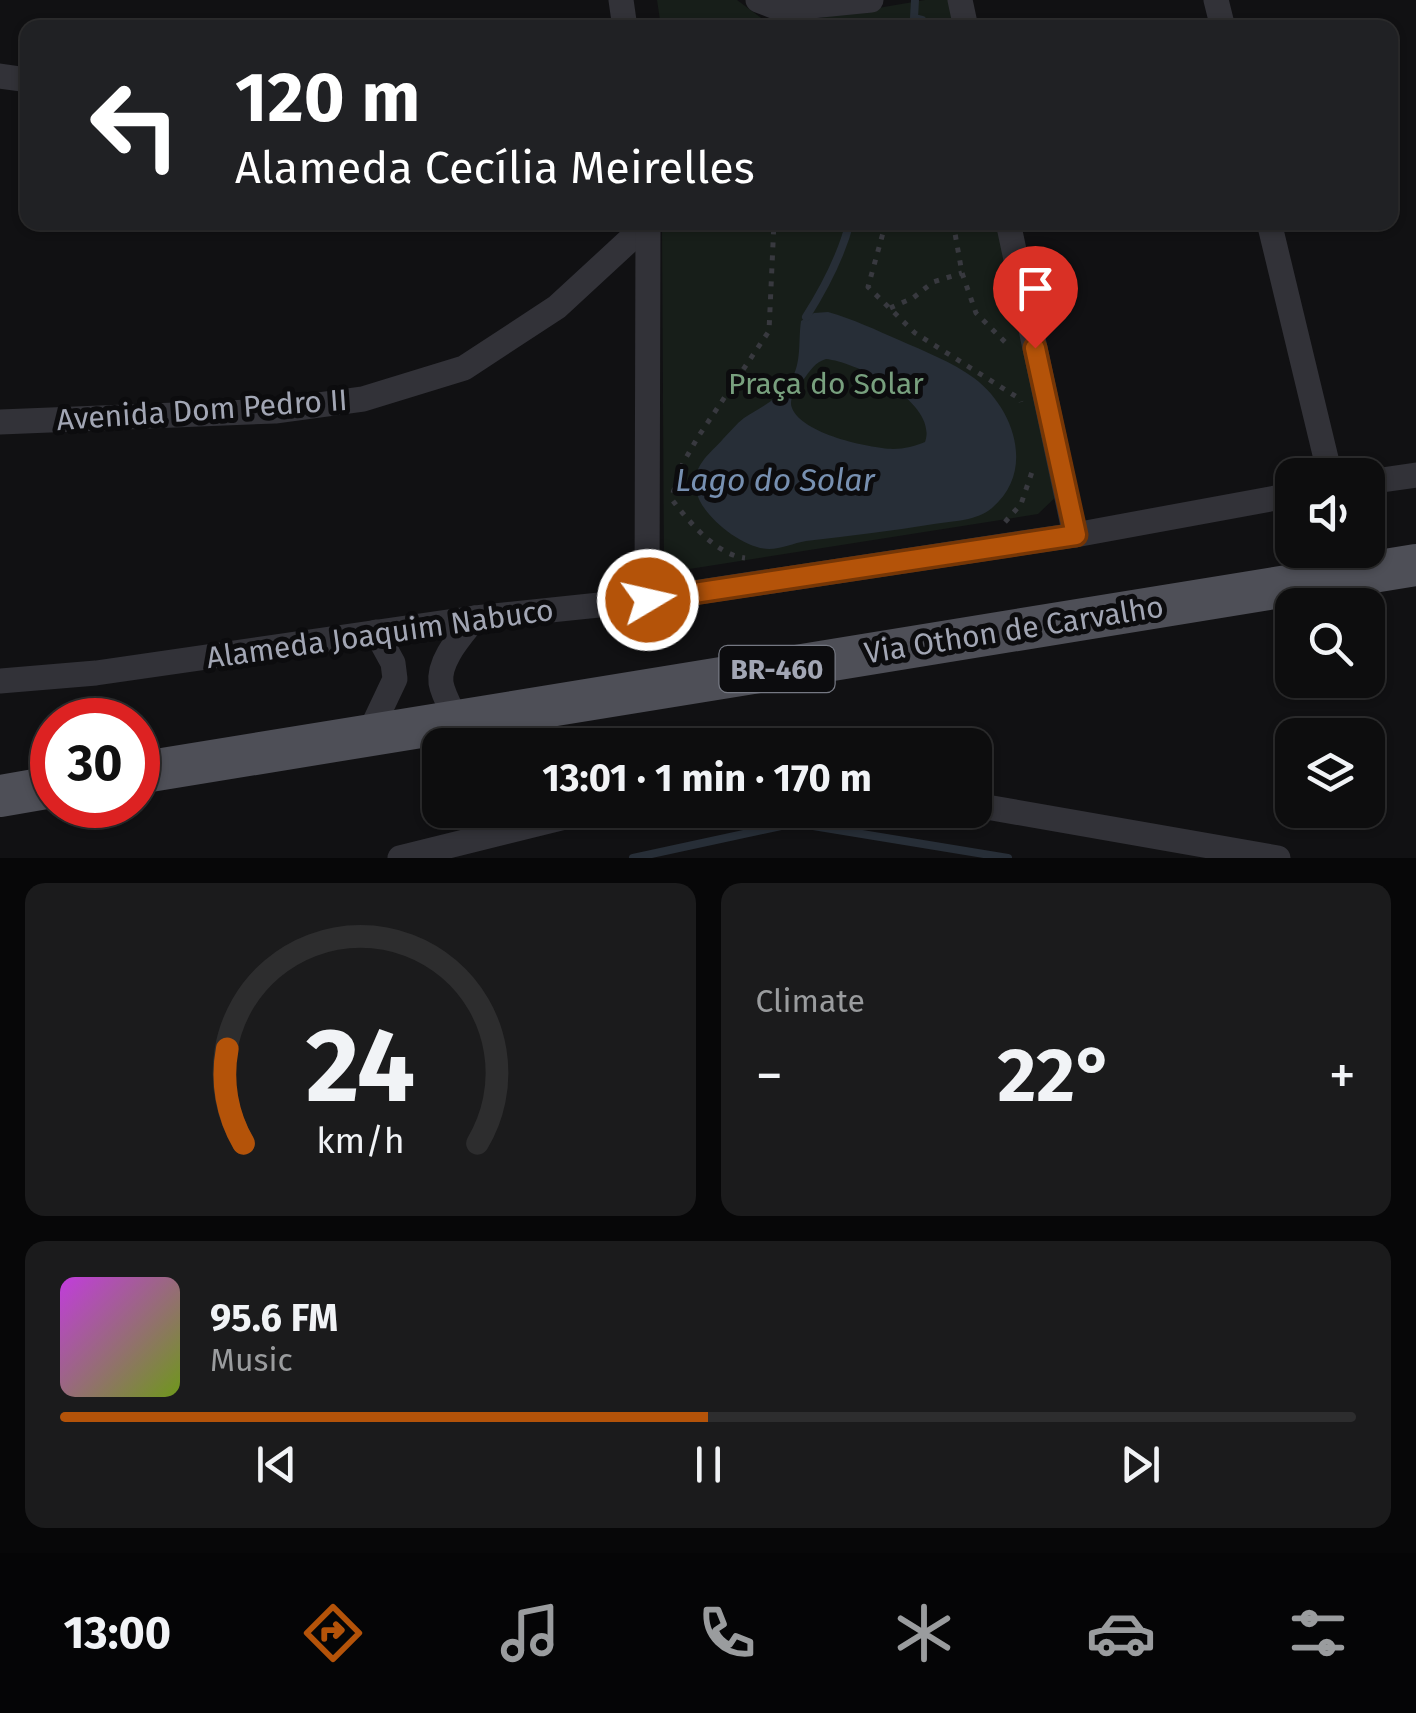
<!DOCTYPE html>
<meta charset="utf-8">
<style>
body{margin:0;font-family:"Fira Sans",sans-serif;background:#1b1b1c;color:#f1f3f6;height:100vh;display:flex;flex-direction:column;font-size:38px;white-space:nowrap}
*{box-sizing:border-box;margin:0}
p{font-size:32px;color:#9a9c9e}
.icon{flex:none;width:55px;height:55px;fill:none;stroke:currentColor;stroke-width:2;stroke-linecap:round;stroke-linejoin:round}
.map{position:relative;height:858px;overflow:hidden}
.side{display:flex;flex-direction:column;gap:25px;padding:25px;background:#070708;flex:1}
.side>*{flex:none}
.banner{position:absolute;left:20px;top:20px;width:1378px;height:210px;border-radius:20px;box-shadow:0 2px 8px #0004,0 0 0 2px #2d2d2e;background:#202124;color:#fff;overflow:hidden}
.fabs{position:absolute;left:1275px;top:458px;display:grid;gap:20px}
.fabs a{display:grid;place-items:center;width:110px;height:110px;border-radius:20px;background:#0d0d0e;box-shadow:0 2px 8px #0004,0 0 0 2px #2d2d2e;font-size:50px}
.speed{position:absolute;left:30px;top:698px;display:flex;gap:20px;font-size:50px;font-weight:700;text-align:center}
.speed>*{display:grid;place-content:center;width:130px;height:130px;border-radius:50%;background:#0d0d0e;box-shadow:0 2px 8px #0004,0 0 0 2px #2d2d2e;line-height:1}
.speed .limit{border:15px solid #d22;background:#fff;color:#111}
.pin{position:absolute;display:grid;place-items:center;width:85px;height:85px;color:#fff;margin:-102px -42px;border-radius:50% 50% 50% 0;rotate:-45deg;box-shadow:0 0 10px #0007}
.pin .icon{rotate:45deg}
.me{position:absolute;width:110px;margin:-55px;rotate:81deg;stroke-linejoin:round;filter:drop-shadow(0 0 8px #0008)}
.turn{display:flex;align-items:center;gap:35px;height:210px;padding:0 50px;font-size:45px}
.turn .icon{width:130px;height:130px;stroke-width:2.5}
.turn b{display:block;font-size:70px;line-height:85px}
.big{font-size:75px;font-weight:700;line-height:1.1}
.side .tile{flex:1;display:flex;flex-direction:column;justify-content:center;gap:15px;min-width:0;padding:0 35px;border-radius:20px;background:#1b1b1c}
.side .dial{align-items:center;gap:0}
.dial svg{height:260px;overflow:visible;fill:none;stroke:#2d2d2e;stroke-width:7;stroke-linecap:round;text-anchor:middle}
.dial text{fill:#f1f3f6;stroke:none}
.song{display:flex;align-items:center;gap:30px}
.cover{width:120px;height:120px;border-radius:15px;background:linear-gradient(135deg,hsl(290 70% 55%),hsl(80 70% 35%))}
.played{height:10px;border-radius:5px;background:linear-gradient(90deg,#b45309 50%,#2d2d2e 50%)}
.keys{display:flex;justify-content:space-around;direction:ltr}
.heat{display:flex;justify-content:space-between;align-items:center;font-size:55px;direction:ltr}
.side .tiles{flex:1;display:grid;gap:25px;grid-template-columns:1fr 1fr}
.tile:last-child{grid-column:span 2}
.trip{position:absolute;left:422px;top:728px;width:570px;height:100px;border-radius:20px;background:#0d0d0e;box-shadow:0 2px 8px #0004,0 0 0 2px #2d2d2e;font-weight:700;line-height:100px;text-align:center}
.tab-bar{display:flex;height:160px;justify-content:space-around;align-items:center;background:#050506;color:#9a9c9e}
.tab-bar .icon{width:70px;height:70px}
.tab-bar .on{color:#b45309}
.tab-bar b{font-size:45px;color:#f1f3f6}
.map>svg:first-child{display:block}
.green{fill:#171e19}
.water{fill:#272e37;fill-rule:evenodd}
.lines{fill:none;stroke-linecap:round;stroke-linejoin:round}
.stream{stroke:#272e37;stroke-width:8}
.path{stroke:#38393f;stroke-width:5;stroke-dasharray:5 8;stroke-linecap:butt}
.minor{stroke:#323238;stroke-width:25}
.primary{stroke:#4e4f57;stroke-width:42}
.route-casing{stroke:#753606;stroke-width:25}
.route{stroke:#b45309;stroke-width:18}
.labels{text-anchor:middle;stroke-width:10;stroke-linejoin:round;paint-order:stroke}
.shield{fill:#0c0c0e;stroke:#757882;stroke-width:2.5}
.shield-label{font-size:28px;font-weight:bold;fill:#a2a6b4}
.park-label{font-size:30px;fill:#78a07e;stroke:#0c0c0e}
.street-label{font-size:30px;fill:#a2a6b4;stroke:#0c0c0e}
.water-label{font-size:32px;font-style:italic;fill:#7790b1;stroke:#0c0c0e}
</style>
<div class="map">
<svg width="1416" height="858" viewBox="0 0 1416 858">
<rect width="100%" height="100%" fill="#111113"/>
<g class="green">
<polygon points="657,0 737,0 772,26 925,0 952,0 958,27 661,27"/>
<polygon points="662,223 1001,223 1061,492 1038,514 664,573"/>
</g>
<path class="water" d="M828,312C853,319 876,330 899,340C924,351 952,362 974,378C1014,408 1036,471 992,508C977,521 953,521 934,524C891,531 849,536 806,541C794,543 781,549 769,549C743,549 700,515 696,490C692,465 709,455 723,439C730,432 736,424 744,418C762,406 780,399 791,380C802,362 798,342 801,321L814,313ZM826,359C857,362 939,403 925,442C915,446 905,449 893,449C869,448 802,434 792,408C788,399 797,387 803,380C810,371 815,362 826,359Z"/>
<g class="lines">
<g class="stream">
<polyline points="915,0 914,18 922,20 919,28"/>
<path d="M806,317C825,287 841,257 850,222"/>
<polyline points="633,858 795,823 1008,858"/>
</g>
<g class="path">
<polyline points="886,222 868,287 915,333 1020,399 1021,402"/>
<polyline points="953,222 962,273 976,313 1010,347"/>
<polyline points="890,308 913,298 933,282 962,273"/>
<polyline points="673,493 683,463 698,437 769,331 774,222"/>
<path d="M673,501C690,523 717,555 745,558"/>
<polyline points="1005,522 1021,504 1034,466"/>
</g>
<g class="minor">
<polyline points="621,0 625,28"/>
<polyline points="758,0 781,9 871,0"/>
<polyline points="960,0 966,28"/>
<polyline points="1216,0 1223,28"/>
<polyline points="0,76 28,80"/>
<polyline points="1008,222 1075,535"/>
<polyline points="1269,222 1330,475"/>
<polyline points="0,422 275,411 363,399 464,368 557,307 648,223"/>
<polyline points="1368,482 1416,475"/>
<polyline points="647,600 648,222"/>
<polyline points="0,681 96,673 475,618 647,600 1075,535 1292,495"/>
<path d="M457,721C452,710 443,695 441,683C438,660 462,635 475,618"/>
<polyline points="368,736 395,679 393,663 376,632"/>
<polyline points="975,805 1278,858"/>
<polyline points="400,858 593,810"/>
</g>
<g class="primary">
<polyline points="138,773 1416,565"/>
<polyline points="0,796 52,787"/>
</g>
</g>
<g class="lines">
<defs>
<polyline id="route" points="648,600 1076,535 1035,348"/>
</defs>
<use href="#route" class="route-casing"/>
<use href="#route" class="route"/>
</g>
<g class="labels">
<rect class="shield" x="719.5" y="646" width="115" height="46" rx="8"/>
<g class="shield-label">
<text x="777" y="679">BR-460</text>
</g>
<g class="park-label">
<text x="826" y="394">Praça do Solar</text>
</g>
<g class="street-label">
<text transform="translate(202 410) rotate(-4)" y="10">Avenida Dom Pedro II</text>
<text transform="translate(1014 630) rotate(-9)" y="10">Via Othon de Carvalho</text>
<text transform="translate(380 634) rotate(-8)" y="10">Alameda Joaquim Nabuco</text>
</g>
<g class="water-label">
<text x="775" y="491">Lago do Solar</text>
</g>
</g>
</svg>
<div class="fabs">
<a><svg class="icon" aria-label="sound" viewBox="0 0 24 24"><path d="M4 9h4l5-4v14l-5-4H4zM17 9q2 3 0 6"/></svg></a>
<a><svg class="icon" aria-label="search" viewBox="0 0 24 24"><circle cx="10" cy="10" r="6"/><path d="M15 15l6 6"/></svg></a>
<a><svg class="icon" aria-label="layers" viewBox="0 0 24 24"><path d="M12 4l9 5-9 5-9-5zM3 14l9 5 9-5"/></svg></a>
</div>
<div class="speed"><div class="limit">30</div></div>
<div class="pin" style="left:1035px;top:348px;background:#d93025"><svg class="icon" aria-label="arrive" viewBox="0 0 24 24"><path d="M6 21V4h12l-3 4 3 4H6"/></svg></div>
<svg class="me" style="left:648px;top:600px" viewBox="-20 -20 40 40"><circle r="17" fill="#b45309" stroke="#fff" stroke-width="3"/><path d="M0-11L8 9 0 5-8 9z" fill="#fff"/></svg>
<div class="trip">13:01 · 1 min · 170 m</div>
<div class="banner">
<div class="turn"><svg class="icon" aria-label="left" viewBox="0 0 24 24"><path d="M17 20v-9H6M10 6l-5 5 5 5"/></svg><div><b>120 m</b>Alameda Cecília Meirelles</div></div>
</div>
</div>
<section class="side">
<div class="tiles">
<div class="tile dial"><svg viewBox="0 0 100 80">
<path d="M14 69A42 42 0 1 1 86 69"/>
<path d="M14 69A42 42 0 0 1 9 40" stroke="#b45309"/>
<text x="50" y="56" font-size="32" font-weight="700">24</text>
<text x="50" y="72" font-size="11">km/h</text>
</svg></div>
<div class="tile"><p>Climate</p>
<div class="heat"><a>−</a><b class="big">22°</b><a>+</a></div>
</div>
<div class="tile">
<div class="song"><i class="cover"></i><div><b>95.6 FM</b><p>Music</p></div></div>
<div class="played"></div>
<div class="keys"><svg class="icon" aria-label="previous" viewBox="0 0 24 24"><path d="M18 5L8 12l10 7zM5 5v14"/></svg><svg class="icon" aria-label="pause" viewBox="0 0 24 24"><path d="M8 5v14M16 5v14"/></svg><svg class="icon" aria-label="next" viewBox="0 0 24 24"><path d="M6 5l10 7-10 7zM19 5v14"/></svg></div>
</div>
</div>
</section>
<nav class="tab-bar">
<b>13:00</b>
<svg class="icon on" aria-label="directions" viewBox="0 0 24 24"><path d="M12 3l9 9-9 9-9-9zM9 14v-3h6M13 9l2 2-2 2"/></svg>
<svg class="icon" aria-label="music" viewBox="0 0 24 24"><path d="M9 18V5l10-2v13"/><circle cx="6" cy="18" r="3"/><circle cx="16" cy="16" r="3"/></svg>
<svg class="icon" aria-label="phone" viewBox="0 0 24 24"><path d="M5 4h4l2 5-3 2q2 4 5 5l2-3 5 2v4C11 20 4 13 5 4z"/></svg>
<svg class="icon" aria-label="climate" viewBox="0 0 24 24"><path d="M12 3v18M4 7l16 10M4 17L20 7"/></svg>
<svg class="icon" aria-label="car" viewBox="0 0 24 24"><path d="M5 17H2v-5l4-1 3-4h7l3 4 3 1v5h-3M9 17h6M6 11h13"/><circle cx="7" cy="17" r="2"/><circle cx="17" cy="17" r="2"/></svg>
<svg class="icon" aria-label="filters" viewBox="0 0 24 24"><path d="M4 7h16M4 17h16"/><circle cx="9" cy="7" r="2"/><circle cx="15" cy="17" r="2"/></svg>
</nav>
